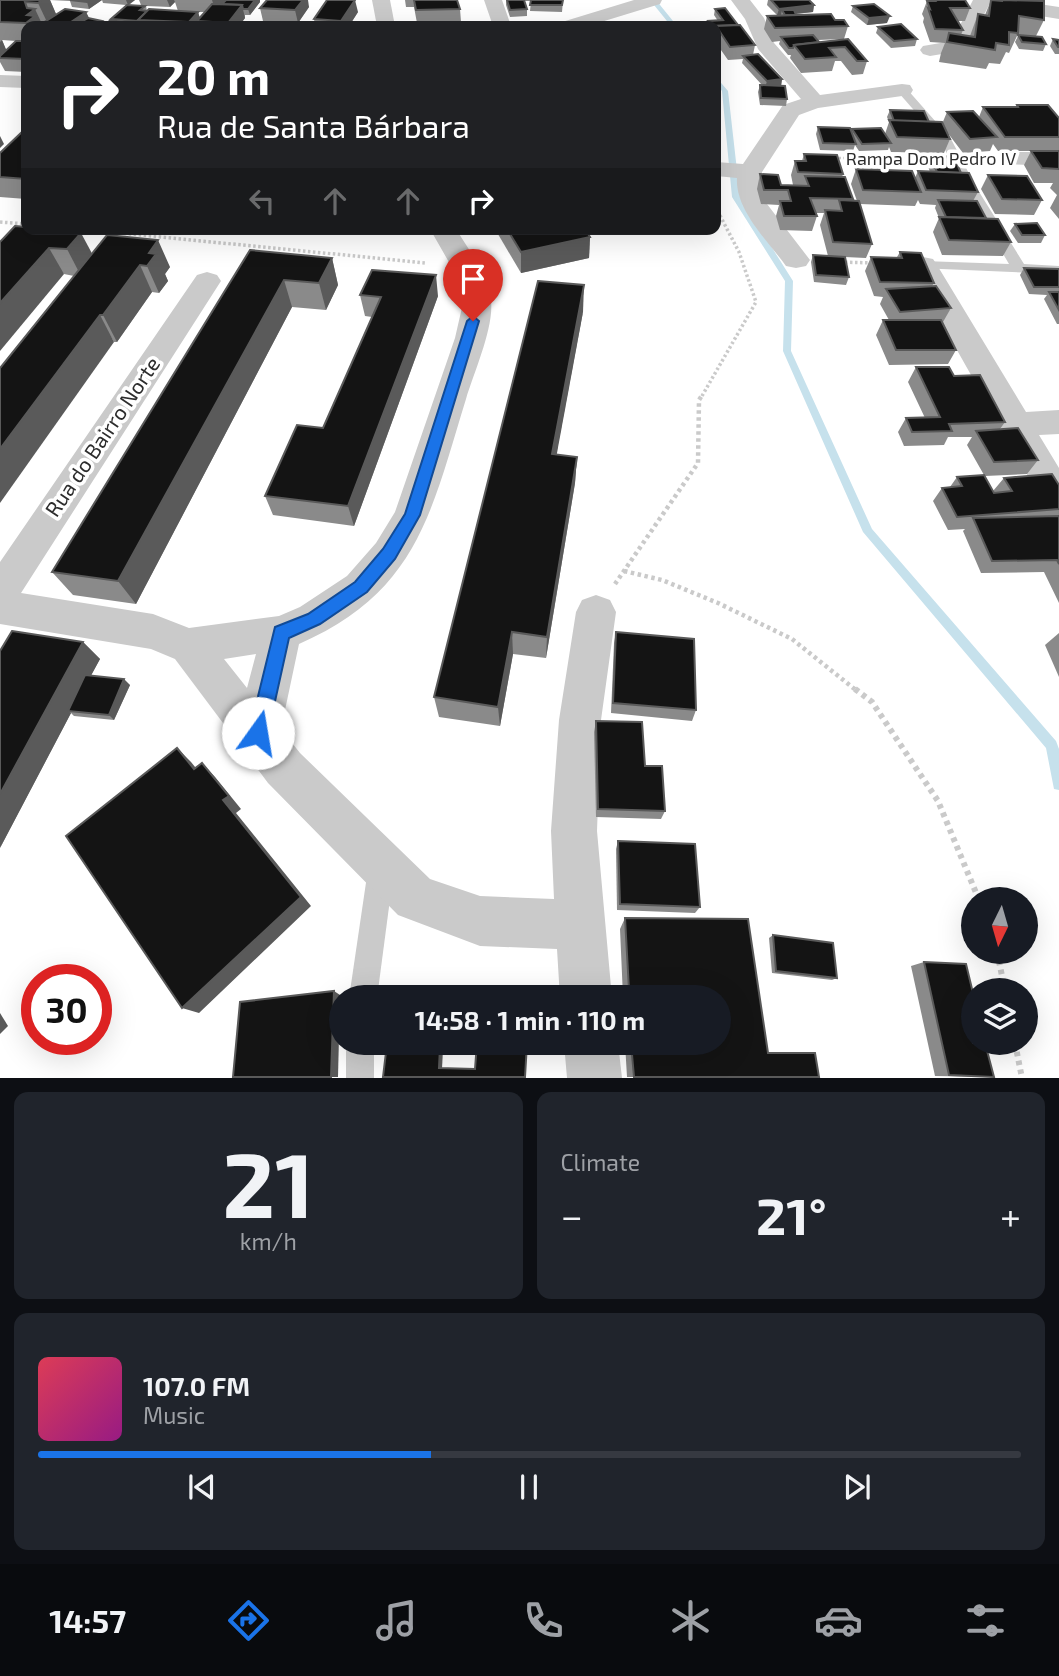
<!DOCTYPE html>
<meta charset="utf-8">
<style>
body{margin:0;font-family:"Exo 2",sans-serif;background:#20242c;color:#f1f3f6;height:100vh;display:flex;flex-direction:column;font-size:26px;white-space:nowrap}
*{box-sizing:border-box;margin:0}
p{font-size:23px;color:#9ea1a6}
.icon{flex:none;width:38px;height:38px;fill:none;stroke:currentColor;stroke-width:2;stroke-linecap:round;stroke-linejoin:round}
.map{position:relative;height:1078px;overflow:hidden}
.sheet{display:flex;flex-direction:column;gap:14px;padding:14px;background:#0d0f14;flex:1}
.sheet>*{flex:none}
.hud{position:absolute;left:21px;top:21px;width:700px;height:214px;border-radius:14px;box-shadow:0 7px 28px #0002;background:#202124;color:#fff;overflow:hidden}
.needle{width:46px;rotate:185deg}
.tools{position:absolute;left:961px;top:887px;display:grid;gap:14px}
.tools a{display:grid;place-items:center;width:77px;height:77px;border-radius:50%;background:#171b24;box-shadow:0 7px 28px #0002;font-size:35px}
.speed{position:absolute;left:21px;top:964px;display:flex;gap:14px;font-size:35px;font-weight:700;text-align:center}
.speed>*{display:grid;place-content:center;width:91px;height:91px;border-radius:50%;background:#171b24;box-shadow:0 7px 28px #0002;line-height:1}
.speed .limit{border:10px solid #d22;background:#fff;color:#111}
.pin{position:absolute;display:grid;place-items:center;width:60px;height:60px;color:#fff;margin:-72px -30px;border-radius:50% 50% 50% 0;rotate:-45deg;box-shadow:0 0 7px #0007}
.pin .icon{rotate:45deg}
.me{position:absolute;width:77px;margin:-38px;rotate:13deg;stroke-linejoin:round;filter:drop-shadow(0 0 5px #0008)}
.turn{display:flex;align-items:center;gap:24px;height:147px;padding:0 21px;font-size:32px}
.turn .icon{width:91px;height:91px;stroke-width:2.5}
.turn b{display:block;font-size:49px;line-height:60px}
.lanes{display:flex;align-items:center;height:66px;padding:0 21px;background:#0003;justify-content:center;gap:35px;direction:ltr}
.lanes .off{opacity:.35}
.big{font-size:52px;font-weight:700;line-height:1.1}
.sheet .tile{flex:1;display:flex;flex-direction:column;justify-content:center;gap:10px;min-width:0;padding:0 24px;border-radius:14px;background:#20242c}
.sheet .dial{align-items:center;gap:0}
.dial b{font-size:91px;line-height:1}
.song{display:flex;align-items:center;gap:21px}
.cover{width:84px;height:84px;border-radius:10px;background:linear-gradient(135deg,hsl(350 70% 55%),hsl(310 70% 35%))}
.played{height:7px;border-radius:4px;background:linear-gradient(90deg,#1a73e8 40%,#363941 40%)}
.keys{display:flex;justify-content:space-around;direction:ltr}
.heat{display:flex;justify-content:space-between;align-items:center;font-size:38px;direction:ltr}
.sheet .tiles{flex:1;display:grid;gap:14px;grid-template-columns:1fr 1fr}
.tile:last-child{grid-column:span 2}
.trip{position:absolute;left:329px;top:985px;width:402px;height:70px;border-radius:35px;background:#171b24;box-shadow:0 7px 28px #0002;font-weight:700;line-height:70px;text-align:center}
.tab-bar{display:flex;height:112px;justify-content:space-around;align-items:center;background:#090b0e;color:#9ea1a6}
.tab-bar .icon{width:49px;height:49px}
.tab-bar .current{color:#1a73e8}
.tab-bar b{font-size:32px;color:#f1f3f6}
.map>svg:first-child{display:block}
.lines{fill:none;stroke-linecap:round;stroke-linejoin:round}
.stream{fill:#c6e1ec;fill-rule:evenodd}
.path-far3{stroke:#cacaca;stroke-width:2.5;stroke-dasharray:2 2;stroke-linecap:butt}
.path-far2{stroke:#cacaca;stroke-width:3.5;stroke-dasharray:2.5 2.5;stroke-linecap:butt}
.path-far1{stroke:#cacaca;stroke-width:4.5;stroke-dasharray:3.5 3.5;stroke-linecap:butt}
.path{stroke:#cacaca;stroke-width:6;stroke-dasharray:4.5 4.5;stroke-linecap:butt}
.lane{fill:#cacaca;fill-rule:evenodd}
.street{fill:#cacaca;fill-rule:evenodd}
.wall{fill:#8a8a8a;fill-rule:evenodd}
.shaded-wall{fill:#5a5a5a}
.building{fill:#141414;stroke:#5a5a5a;stroke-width:2}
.route{fill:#1a73e8;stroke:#114b97;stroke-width:2}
.labels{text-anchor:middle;stroke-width:7;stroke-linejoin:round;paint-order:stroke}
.far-street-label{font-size:18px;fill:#2d2d2d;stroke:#fff}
.street-label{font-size:21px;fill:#2d2d2d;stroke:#fff}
</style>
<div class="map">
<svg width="1059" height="1078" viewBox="0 0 1059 1078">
<rect width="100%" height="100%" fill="#fff"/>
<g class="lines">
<g class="stream">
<polygon points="650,0 656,0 677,26 671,26"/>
<polygon points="716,77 728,91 740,197 793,281 791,351 872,529 1056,741 1059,749 1059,790 1054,789 1053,784 1046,748 863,532 783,351 785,281 732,197 722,91 716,83"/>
</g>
<polyline class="path-far3" points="835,158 931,159"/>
<g class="path-far2">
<polyline points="0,222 26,224"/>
<polyline points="79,229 426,263"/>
<polyline points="840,262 873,263"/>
<polyline points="702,396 756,302 739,252 716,208"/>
</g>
<g class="path-far1">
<polyline points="624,571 662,580 718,603 792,639 857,691"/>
<polyline points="615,584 698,463 699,400 703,394"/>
</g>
<g class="path">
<polyline points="855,689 872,702 938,801 979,900"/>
<polyline points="997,952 1005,990"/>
<polyline points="1015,1043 1022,1078"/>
</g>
<g class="lane">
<polygon points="898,88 906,88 951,139 976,187 1024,264 1059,266 1059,274 918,268 916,265 923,261 1009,264 964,187 940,140 898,92"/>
<polygon points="381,856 390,860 394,869 377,998 349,998 368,869 372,860"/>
<rect x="346" y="1043" width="28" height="35"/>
</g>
<g class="street">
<polygon points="372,0 390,0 395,26 377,26"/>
<polygon points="484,0 502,0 511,26 493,26"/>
<polygon points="634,0 662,0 660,4 588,26 559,26 562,22"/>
<path d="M731,0H750L764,18L774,43L820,95L902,84L910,85L913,90L910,95L902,96L818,108L799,115L762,172L761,190L767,204L810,260L806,266L796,268L786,266C768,241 735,210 737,178L716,176V162L743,164L783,105L801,99L758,49L745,19Z"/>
<polygon points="973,0 1013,0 1059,7 1059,19 997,9 989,5 966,50 930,56 923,54 920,50 923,46 952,41"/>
<polygon points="0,75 26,76 26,88 0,87"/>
<polygon points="1012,152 1059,152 1059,166 1004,164 1000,159 1004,154"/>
<path d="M430,229H456C470,252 488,274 491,301C494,328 474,372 466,399C431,512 418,592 299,644L281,729L300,753L430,879L480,896L554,899L551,831L559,720L576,612L582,600L596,595L610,600L616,612L601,720L597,831L612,998H560L557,949L480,946L398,915L268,783L175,659L151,649L0,624V562L197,275L207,272L217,275L221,281L21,593L153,614L189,628L279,616L300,607L347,576L376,543L395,512L455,338L463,303L458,278ZM256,654L247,688L224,659Z"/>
<polygon points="923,257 933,259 937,265 1026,412 1059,410 1059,434 1039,435 1059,468 1059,512 1046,508 909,265 913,259"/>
<polygon points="564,1043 618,1043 622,1078 567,1078"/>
</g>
</g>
<g class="wall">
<path d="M0,0H135L129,5H141L139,0H260V2L250,15H245V18L239,26H44L43,23L45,22L41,21L43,26H26V72L5,71L0,62ZM50,0L70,1L72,7L89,9L102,0L103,3L126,5L111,19L112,21L104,25L89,18L86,12L53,16L56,14ZM175,2L178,11H147L146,6L170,7ZM198,12H205L200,18ZM2,40L16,41L6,50Z"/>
<polygon points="405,0 457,0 460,9 461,22 417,23 414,7 406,7"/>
<polygon points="506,0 563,0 562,12 530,11 531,1 524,1 527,9 527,16 510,17 506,5"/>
<path d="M768,0H809L814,5L813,12L796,14V15L835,20L848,26L844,39L867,61L863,74L852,75L841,61H835L832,71L801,73L790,58L791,55H788L779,44L780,41L772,42L764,29L767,16H781V15H777L767,5ZM842,39L819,42L818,40Z"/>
<polygon points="931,0 965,0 970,8 965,21 958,21 963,30 961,35 970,36 978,14 985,15 991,0 1038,0 1044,20 1036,36 1046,44 1043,51 1019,49 1015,42 1018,36 1017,36 1009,53 1006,52 1000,64 989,63 986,69 939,62 941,53 945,43 930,42 923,22 924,18 922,14 927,1 930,1"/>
<polygon points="853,6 887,23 867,25 851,12"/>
<polygon points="309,7 298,23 263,21 260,8"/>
<polygon points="715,9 738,25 755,45 753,55 782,79 781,86 787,99 786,106 760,105 758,92 760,85 762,85 742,63 743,59 728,60 716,43 716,26 707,26 708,21 718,21 714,15"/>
<polygon points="358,12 351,23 367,22 368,26 315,26 314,19"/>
<polygon points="878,27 917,39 915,46 891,48 876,33"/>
<polygon points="1053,39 1059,40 1059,54 1055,54 1050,46"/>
<polygon points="1017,105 1059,118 1059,219 1050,208 1057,195 1050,188 1053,183 1034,183 1024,165 1031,151 998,151 993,144 990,151 963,153 947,132 950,139 944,153 891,152 889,147 888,150 859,151 855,145 853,151 820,150 816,134 818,127 851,132 852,129 885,134 889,122 887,117 890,110 929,122 942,124 947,112 979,117 983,107 1016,107"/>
<polygon points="26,128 26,199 0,197 0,153"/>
<polygon points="804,154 843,174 842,177 853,199 852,201 857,201 851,184 856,169 915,178 918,171 930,172 927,163 930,156 961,173 978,192 973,201 986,218 1011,242 1003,256 942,255 933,232 939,218 935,208 936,205 920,204 918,200 915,206 860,204 872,244 866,258 845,257 849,277 846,285 814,282 811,262 813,255 828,256 820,225 824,213 815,213 817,216 812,231 780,230 776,216 779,205 761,204 757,189 760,174 781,185 793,185 791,175 795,161 802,161"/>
<polygon points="988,175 1042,200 1034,215 995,214 981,189"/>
<polygon points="1015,224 1045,235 1041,243 1018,243 1010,231"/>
<polygon points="15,226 92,254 170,267 165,274 168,281 159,293 152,292 117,342 114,342 74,276 64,274"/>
<polygon points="495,229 585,229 590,237 589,258 521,273"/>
<polygon points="250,250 332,258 338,285 326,310 292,307 136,604 73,595 52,572"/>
<polygon points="900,252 934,283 932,286 951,308 943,322 956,350 948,364 889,365 876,335 883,320 889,320 880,304 883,297 874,296 865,271 871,257 897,257"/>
<polygon points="1024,268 1059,269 1059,324 1057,324 1044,299 1047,295 1029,294 1020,275"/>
<polygon points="360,295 438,296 354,526 273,515 265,496 323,428 372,317 365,316"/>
<polygon points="583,312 556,455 577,457 575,483 546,658 513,654 500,726 439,717 434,697"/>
<polygon points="916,367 954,376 1005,422 1000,429 1038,460 1027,474 985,476 993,491 1004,478 1059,485 1059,603 1044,572 981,573 963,531 965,529 948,530 933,501 942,488 950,487 957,477 984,475 967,445 972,437 948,437 944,445 904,446 898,432 906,418 925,418 908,382"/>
<polygon points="616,632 696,710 692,721 611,713 614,643"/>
<polygon points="1059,633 1059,677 1045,645"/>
<polygon points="83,642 100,659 91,675 130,685 114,720 74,716 71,713 0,848"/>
<polygon points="596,721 645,766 665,811 661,819 596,817 594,732"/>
<polygon points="618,841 700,907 695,913 617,910 616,849"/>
<polygon points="625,918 748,919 768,1053 815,1053 819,1077 627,1077 625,1043 719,1043 719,998 623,997 620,929"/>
<polygon points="773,935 837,978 832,980 772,973 769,938"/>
<polygon points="924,962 994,1077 935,1076 911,966"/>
</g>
<g class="shaded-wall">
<polygon points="42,0 50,0 56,14 47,22 38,3"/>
<polygon points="90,0 102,0 89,9 87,2"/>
<polygon points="126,0 135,0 128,5"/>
<polygon points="167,0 174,0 175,2 170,7"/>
<polygon points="212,0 228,0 216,13"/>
<polygon points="255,0 260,0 260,2 250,15 248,9"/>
<polygon points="303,0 308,0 309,7 298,23 295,10"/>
<polygon points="355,0 358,12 349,26 342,26 341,21"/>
<polygon points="25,2 30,13 35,9 43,26 27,26 26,23"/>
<polygon points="242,5 245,18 239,26 229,26 228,23"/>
<polygon points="814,5 813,12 784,15 782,10 781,15 777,15 779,9"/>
<polygon points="86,12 89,18 75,25 75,26 65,26"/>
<polygon points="198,12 201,22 197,21 199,26 190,26 189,22"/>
<polygon points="890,16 887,23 867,25 869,18"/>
<polygon points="102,21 104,26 94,26"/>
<polygon points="2,40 8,54 0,58 0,42"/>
<polygon points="782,79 781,86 765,88 767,81"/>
<polygon points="0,136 4,144 0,148"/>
<polygon points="81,233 95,259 81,276 67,249"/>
<polygon points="590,237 589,258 521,273 521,252"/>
<polygon points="158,240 170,267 165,274 168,281 159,293 147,266 149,253"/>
<polygon points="49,248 64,274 0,351 0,303"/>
<polygon points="332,258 338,285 326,310 319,283"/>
<polygon points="140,265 152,292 117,342 103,315"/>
<polygon points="436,275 438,296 354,526 348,506"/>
<polygon points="284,280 292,307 136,604 118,581"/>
<polygon points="584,285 583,312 552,480 552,454"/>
<polygon points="100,315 114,342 0,503 0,449"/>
<polygon points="577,457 575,483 546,658 547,637"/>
<polygon points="512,632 513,654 500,726 498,707"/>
<polygon points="83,642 100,659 72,711 68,711 71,713 0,848 0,794"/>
<polygon points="124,679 130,685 114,720 109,715"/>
<polygon points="177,748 191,762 208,783 194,769"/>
<polygon points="202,763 215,777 241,809 236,813 311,906 199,1013 182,1008 223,800"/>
<polygon points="334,991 340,995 338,1077 331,1077"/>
<polygon points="0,1013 8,1026 0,1034"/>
<polygon points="440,1047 443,1049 442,1069 439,1068"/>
</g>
<g class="building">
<polygon points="0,0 42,0 38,3 25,2 27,8 35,9 27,15 35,16 26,23 0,22"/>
<polygon points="70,0 90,0 87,2"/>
<polygon points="226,0 255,0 248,9 243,9 242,5 222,4"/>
<polygon points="267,0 303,0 295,10 260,8"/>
<polygon points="327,0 355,0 341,21 314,19"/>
<polygon points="414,0 457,0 460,9 416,10"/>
<polygon points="507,0 524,0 527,9 510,10"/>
<polygon points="531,0 563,0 562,5 530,5"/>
<polygon points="771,0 809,0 814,5 779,9"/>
<polygon points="934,0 965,0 970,8 950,8 963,30 935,29 928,8 930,9 927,1 935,1"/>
<polygon points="991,0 1002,1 1002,0 1044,1 1044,20 1019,16 1018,33 1009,32 1009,45 996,43 995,50 947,42 949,33 975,37 978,14 989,16"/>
<polygon points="212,4 242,5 228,23 197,21"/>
<polygon points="874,4 890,16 869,18 853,6"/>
<polygon points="127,5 145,6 140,10 147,11 138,20 139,21 111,19"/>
<polygon points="725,8 738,25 711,26 708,21 723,20 715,9"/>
<polygon points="65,9 86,12 65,26 43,23"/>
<polygon points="149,9 198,12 189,22 138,20"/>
<polygon points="782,10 794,10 796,15 785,15"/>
<polygon points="831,14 835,20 844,20 848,26 775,28 767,16"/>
<polygon points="88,18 102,21 94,26 75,25"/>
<polygon points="111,20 138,25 136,26 102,26"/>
<polygon points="367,22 367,26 316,26"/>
<polygon points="493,22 494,26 464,26 464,24"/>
<polygon points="901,24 917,39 894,41 878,27"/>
<polygon points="740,25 755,45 730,47 716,26"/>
<polygon points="813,35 819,42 794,45 793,48 789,48 781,37"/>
<polygon points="1018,35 1042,37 1046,44 1022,42"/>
<polygon points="848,39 867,61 857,61 845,47 829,48 836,57 805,59 794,45"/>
<polygon points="1053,39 1059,40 1059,47 1058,47"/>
<polygon points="16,41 26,41 26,59 0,58 0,56"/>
<polygon points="758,54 782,79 767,81 743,56"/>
<polygon points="760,85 785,86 787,99 761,98"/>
<polygon points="1017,105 1048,105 1059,118 1059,137 1005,137 983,107 1018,107"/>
<polygon points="890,110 924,111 929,122 894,121"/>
<polygon points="973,111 997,137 970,139 947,112"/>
<polygon points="889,120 942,122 950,139 897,137"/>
<polygon points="818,127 850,128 856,144 823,143"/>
<polygon points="26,128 26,179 0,177 0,153"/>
<polygon points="881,128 891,143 862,144 852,129"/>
<polygon points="1031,151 1059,151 1059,169 1042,168"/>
<polygon points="804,154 837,155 843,174 798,172 795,161 806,161"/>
<polygon points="930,156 954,157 961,173 937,172"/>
<polygon points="856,169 912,171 921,192 863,190"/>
<polygon points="918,171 969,173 978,192 926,190"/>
<polygon points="760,174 778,175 781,185 809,186 805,176 845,177 853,199 810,198 817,216 784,216 780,201 791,201 788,190 764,190"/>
<polygon points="988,175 1027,176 1042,200 1002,199"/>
<polygon points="839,200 859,201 872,244 833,242 825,210 842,211"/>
<polygon points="938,200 977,201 986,218 946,217"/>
<polygon points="939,217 998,219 1011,242 949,240"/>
<polygon points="1037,223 1045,235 1022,235 1015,224"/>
<polygon points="15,226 26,227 26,229 48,229 81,233 67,249 49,248 0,303 0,242"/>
<polygon points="507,229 585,229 590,237 521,252"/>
<polygon points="107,235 158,240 149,253 156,254 147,266 140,265 103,315 100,315 0,449 0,368"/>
<polygon points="250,250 332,258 319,283 284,280 118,581 52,572"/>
<polygon points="900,252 921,253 934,283 880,282 871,257 902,258"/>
<polygon points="813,255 845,257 849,277 816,275"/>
<polygon points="1024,268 1059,269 1059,287 1034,287"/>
<polygon points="372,270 436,275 348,506 265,496 297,425 323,428 381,297 360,295"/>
<polygon points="538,281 584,285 552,454 577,457 547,637 512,632 498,707 434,697"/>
<polygon points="936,286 951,308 900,312 886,289"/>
<polygon points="1049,292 1059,292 1059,310"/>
<polygon points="883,320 941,320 956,350 896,350"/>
<polygon points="916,367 949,367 954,376 980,375 1005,422 949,424 952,431 912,432 906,418 940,417"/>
<polygon points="1018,428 1038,460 994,462 976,431"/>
<polygon points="1052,474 1059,485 1059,509 957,517 942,488 962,486 957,477 984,475 994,493 1012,491 1004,478"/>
<polygon points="1059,516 1059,564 1057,560 992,561 973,518"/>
<polygon points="12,631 83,642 0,794 0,651"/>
<polygon points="616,632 694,639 696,710 613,703"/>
<polygon points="85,675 124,679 109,715 68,711"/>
<polygon points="596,721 642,722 645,766 662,766 665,811 598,809"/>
<polygon points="177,748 194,769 202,763 229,796 223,800 301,897 182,1008 66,836"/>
<polygon points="618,841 695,844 700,907 620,904"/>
<polygon points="625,918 748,919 768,1053 815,1053 819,1077 634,1077 631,1043 719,1043 719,998 660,998 660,990 629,990"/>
<polygon points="773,935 833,943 837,978 776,971"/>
<polygon points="924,962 966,964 973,993 973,1043 985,1043 994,1077 949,1075"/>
<polygon points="334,991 331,1077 233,1077 240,1002"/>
<polygon points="477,1043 527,1043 525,1077 383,1077 387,1044 440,1047 439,1068 475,1069"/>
</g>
<polygon class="route" points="473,316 479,321 420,515 395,559 367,592 320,624 289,638 268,733 265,739 258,742 252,739 249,733 275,627 308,614 355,582 383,549 405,514 467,321"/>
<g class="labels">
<g class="far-street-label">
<text x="931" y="165">Rampa Dom Pedro IV</text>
</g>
<g class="street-label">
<text transform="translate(103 437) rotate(-56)" y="7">Rua do Bairro Norte</text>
</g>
</g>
</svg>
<div class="tools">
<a><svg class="needle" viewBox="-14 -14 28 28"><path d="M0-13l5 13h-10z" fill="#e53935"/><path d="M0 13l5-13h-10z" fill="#9ea1a6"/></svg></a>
<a><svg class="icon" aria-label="layers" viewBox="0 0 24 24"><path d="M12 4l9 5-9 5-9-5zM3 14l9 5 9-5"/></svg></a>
</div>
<div class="speed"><div class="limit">30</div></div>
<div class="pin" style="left:473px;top:321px;background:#d93025"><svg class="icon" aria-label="arrive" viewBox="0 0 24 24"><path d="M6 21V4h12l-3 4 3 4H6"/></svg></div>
<svg class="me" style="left:258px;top:733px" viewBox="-20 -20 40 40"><circle r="19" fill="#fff"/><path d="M0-13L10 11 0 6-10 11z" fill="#1a73e8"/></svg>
<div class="trip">14:58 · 1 min · 110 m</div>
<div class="hud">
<div class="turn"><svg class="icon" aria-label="right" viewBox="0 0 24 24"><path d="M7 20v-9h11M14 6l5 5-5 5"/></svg><div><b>20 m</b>Rua de Santa Bárbara</div></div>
<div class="lanes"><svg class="icon off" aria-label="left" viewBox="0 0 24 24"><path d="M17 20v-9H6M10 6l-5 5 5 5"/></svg><svg class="icon off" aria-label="ahead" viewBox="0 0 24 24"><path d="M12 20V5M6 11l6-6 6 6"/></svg><svg class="icon off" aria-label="ahead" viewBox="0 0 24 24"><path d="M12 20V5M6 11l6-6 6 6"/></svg><svg class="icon" aria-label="right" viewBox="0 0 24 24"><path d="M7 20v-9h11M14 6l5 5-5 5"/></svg></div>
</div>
</div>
<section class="sheet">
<div class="tiles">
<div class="tile dial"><b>21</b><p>km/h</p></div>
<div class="tile"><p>Climate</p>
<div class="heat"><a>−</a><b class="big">21°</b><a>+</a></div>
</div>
<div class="tile">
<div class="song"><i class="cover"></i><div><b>107.0 FM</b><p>Music</p></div></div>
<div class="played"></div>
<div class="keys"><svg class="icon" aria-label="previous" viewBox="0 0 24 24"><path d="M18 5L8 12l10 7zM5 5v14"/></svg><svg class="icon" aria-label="pause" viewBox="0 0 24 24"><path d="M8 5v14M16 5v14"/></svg><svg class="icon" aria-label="next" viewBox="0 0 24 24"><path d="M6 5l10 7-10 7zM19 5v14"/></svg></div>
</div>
</div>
</section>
<nav class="tab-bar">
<b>14:57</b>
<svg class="icon current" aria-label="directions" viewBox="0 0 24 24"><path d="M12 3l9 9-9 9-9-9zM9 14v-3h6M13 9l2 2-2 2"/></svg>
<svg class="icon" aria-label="music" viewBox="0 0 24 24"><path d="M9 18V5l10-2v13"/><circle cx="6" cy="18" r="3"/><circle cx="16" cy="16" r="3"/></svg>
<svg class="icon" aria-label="phone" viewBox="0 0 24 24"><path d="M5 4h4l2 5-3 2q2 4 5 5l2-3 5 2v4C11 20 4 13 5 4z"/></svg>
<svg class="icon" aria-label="climate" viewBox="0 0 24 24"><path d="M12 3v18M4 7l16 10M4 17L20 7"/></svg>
<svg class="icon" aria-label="car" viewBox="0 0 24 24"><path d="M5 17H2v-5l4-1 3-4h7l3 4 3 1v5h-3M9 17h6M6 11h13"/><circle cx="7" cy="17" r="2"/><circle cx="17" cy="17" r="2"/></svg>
<svg class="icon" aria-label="filters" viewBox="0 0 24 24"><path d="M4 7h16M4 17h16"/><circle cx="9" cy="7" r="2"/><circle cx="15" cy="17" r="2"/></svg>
</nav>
